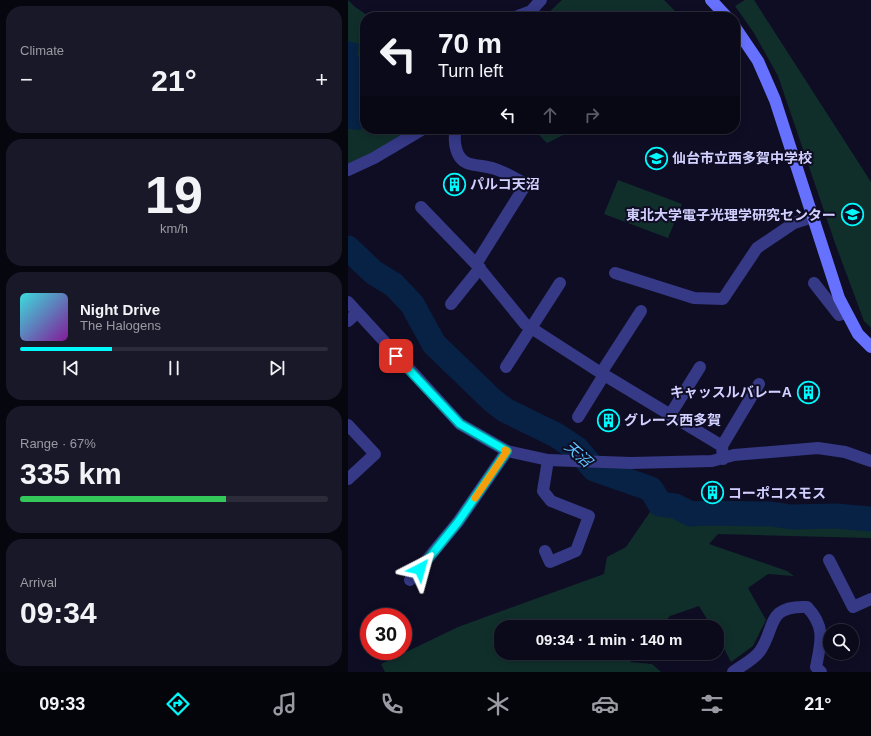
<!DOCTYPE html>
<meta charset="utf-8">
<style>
body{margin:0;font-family:Helvetica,"Noto Sans JP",sans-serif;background:#191828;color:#f1f3f6;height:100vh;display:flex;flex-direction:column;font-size:15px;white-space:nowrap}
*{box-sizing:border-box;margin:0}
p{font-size:13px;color:#9a9aa3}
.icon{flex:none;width:22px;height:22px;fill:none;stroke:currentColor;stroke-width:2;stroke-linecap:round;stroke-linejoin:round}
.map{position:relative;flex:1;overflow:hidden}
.drawer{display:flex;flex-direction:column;gap:6px;padding:6px;background:#06060f;width:348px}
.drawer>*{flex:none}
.top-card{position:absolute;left:12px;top:12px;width:380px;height:122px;border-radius:16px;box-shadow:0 2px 10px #0003,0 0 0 1px #2b2b3a;background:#0b0a1b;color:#f1f3f6;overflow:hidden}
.controls{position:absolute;left:475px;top:624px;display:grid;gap:8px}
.controls a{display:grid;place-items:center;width:36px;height:36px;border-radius:50%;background:#0b0a1b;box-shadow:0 2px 10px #0003,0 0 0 1px #2b2b3a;font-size:20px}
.speed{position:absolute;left:12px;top:608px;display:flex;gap:8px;font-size:20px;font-weight:700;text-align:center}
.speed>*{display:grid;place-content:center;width:52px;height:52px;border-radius:50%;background:#0b0a1b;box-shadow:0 2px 10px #0003,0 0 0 1px #2b2b3a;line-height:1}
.speed .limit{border:6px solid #d22;background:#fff;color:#111}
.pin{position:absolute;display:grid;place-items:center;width:34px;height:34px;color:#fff;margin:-17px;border-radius:8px;box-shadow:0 2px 6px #0006}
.me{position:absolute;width:44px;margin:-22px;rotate:39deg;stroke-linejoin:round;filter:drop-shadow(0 0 3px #0008)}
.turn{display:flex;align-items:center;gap:14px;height:84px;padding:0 12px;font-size:18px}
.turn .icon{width:52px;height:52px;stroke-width:2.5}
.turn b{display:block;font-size:28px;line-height:34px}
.lanes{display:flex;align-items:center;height:38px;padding:0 12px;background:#0003;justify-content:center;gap:20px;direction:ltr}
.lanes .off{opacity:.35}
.big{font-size:30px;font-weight:700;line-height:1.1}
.drawer .widget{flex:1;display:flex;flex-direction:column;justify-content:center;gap:6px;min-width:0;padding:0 14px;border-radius:16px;background:#191828}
.drawer .dial{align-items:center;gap:0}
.dial b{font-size:52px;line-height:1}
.song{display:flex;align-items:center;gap:12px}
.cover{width:48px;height:48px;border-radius:6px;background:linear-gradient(135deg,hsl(180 70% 55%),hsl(290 70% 35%))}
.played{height:4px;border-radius:2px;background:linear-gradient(90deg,#00f9fb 30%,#2b2b3a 30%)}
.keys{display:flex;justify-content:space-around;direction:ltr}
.heat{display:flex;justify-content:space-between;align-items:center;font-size:22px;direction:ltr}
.charge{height:6px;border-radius:3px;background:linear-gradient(90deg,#34c759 67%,#2b2b3a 0)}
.trip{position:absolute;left:146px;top:620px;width:230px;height:40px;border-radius:16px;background:#0b0a1b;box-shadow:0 2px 10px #0003,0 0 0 1px #2b2b3a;font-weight:700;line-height:40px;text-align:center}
.tab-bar{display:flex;height:64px;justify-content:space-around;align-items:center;background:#04040b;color:#9a9aa3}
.tab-bar .icon{width:28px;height:28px}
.tab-bar .on{color:#00f9fb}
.tab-bar b{font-size:18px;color:#f1f3f6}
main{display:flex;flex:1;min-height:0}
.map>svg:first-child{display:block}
.green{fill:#102f2b}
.water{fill:#072244}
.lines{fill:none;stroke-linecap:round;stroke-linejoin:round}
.river{stroke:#072244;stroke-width:25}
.street{stroke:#353986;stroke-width:12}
.secondary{stroke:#6771ff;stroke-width:12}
.route-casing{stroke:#00a2a3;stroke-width:10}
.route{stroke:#00f9fb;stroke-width:7}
.slow{stroke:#f59e0b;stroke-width:7}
.labels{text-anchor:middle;stroke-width:4;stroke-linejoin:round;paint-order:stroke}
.poi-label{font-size:14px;font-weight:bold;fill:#d2d0ff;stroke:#0f0d24;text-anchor:start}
.water-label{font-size:15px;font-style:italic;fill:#5ec3ff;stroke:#0f0d24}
</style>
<main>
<section class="drawer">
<div class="widget"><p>Climate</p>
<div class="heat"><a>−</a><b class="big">21°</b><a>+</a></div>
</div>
<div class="widget dial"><b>19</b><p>km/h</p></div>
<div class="widget">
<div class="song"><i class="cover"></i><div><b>Night Drive</b><p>The Halogens</p></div></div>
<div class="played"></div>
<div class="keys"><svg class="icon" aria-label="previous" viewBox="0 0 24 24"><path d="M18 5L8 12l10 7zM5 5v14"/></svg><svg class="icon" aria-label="pause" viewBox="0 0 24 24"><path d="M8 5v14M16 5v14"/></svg><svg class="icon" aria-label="next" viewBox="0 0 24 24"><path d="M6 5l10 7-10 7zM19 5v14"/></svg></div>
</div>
<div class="widget"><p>Range · 67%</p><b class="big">335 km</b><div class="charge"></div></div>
<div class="widget"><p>Arrival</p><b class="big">09:34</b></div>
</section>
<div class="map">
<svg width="523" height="672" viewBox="0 0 523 672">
<rect width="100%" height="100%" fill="#0f0d24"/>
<g class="green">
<polygon points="0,0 7,7 22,17 17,17 17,129 69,129 0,166"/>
<polygon points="214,0 316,0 333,17 196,17"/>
<polygon points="397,0 406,0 523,182 523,328 516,321 487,243 430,76 406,33 387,6"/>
<polygon points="185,129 228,129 199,143"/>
<polygon points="270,180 334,204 320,238 256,214"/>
<polygon points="302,512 523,525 523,538 370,534 361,544 439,571 446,576 420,574 400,588 418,620 405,646 383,662 369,635 369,627 364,627 351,606 322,616 313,627 153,627 153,653 289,653 282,662 304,664 313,672 37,672 33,664 110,627 256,574 259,557 278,547"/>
</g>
<polygon class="water" points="0,41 11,44 9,55 17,64 17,126 12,130 0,129"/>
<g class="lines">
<polyline class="river" points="0,248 25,272 46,285 64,304 86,344 144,400 157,410 208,435 229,449 246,469 303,489 312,504 327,506 343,514 359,513 423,514 444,517 487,516 523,519"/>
<g class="street">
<polyline points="167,17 183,11 193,0"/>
<path d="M108,129C105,141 107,160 122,164C130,166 139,166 147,169C157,172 168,179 178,184L128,264"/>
<polyline points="0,170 26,158 75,129"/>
<polyline points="73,207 128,264 177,324 253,373 374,446 375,459"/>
<polyline points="267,273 346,298 375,299 409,248 446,223 465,217"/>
<polyline points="466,283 491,315 498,313"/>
<polyline points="0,302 112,424 159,451 200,460 283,463 364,461 386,455 470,448 497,452 523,461"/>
<polyline points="103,304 132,268"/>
<polyline points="0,321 9,313"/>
<polyline points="158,367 212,283"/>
<polyline points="253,373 293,311"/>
<polyline points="322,415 352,367"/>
<polyline points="230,417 256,375"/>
<polyline points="0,425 27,454 0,479"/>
<polyline points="374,446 411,384"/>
<polyline points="197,551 202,562 228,551 241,516 203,501 195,491 200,460"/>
<polyline points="481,560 505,607 523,599"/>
<polyline points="62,580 110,522 159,451"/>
<path d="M385,672C393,666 407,659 412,651C428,628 418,605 459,607C478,627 473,642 468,667L473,672"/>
</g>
<g class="secondary">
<polyline points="363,0 379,17"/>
<polyline points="387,27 410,61 427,100 491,298 510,334 523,347"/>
</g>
</g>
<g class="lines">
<defs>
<polyline id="route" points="48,356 112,424 159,451 110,522 72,569"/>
</defs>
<use href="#route" class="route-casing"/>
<use href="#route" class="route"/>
<polyline class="slow" points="127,498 159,451 157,450"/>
</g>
<defs>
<symbol id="school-ring" viewBox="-11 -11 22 22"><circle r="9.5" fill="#0f0d24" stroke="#00f9fb" stroke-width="1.5"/><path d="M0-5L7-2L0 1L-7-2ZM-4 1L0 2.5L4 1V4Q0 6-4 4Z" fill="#00f9fb"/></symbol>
<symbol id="building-ring" viewBox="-11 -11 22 22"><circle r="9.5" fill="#0f0d24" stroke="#00f9fb" stroke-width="1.5"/><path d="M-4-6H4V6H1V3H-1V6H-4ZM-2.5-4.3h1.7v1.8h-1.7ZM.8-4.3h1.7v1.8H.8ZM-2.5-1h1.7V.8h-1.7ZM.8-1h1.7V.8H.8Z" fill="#00f9fb"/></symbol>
<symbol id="university-ring" viewBox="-11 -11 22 22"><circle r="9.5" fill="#0f0d24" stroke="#00f9fb" stroke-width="1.5"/><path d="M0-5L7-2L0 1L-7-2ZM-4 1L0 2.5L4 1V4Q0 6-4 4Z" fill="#00f9fb"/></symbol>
</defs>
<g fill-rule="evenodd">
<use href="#school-ring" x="296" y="146" width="25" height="25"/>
<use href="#building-ring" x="94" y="172" width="25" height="25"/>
<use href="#university-ring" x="492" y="202" width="25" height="25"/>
<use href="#building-ring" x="448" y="380" width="25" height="25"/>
<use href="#building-ring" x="248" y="408" width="25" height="25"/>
<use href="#building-ring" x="352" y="480" width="25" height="25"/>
</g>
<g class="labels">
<g class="poi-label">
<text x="324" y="163">仙台市立西多賀中学校</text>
<text x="122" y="189">パルコ天沼</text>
<text x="488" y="220" text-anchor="end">東北大学電子光理学研究センター</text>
<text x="444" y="397" text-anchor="end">キャッスルバレーA</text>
<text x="276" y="425">グレース西多賀</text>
<text x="380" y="498">コーポコスモス</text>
</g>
<g class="water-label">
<text transform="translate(230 454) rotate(42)" y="5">天沼</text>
</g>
</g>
</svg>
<div class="controls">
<a><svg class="icon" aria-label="search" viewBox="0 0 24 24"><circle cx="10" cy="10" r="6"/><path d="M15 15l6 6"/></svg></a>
</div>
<div class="speed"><div class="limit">30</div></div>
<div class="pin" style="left:48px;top:356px;background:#d93025"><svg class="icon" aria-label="arrive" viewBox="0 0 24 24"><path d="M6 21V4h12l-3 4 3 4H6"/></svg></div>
<svg class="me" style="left:72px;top:569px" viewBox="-20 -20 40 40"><path d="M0-17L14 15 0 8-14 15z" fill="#00f9fb" stroke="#fff" stroke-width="4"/></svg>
<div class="trip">09:34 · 1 min · 140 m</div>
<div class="top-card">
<div class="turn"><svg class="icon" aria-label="left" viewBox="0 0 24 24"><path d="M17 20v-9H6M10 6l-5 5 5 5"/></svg><div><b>70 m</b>Turn left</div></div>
<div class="lanes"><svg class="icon" aria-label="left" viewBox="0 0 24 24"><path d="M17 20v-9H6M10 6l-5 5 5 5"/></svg><svg class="icon off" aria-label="ahead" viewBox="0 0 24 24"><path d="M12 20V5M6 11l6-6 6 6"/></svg><svg class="icon off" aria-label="right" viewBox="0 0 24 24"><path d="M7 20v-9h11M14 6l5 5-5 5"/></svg></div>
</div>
</div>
</main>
<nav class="tab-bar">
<b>09:33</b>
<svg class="icon on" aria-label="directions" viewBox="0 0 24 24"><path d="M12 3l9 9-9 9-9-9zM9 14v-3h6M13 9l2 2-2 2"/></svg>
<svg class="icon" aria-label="music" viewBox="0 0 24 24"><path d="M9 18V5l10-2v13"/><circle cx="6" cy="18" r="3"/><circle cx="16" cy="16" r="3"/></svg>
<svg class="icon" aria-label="phone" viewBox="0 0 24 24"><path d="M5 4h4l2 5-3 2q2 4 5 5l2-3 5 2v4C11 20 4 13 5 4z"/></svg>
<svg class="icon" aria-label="climate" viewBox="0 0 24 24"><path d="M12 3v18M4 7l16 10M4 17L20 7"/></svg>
<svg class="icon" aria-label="car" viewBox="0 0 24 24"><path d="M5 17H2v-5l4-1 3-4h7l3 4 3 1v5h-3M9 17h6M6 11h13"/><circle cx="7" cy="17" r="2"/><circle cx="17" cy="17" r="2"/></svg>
<svg class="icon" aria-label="filters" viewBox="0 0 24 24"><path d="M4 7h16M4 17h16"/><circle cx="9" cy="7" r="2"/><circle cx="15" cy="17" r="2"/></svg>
<b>21°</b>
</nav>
